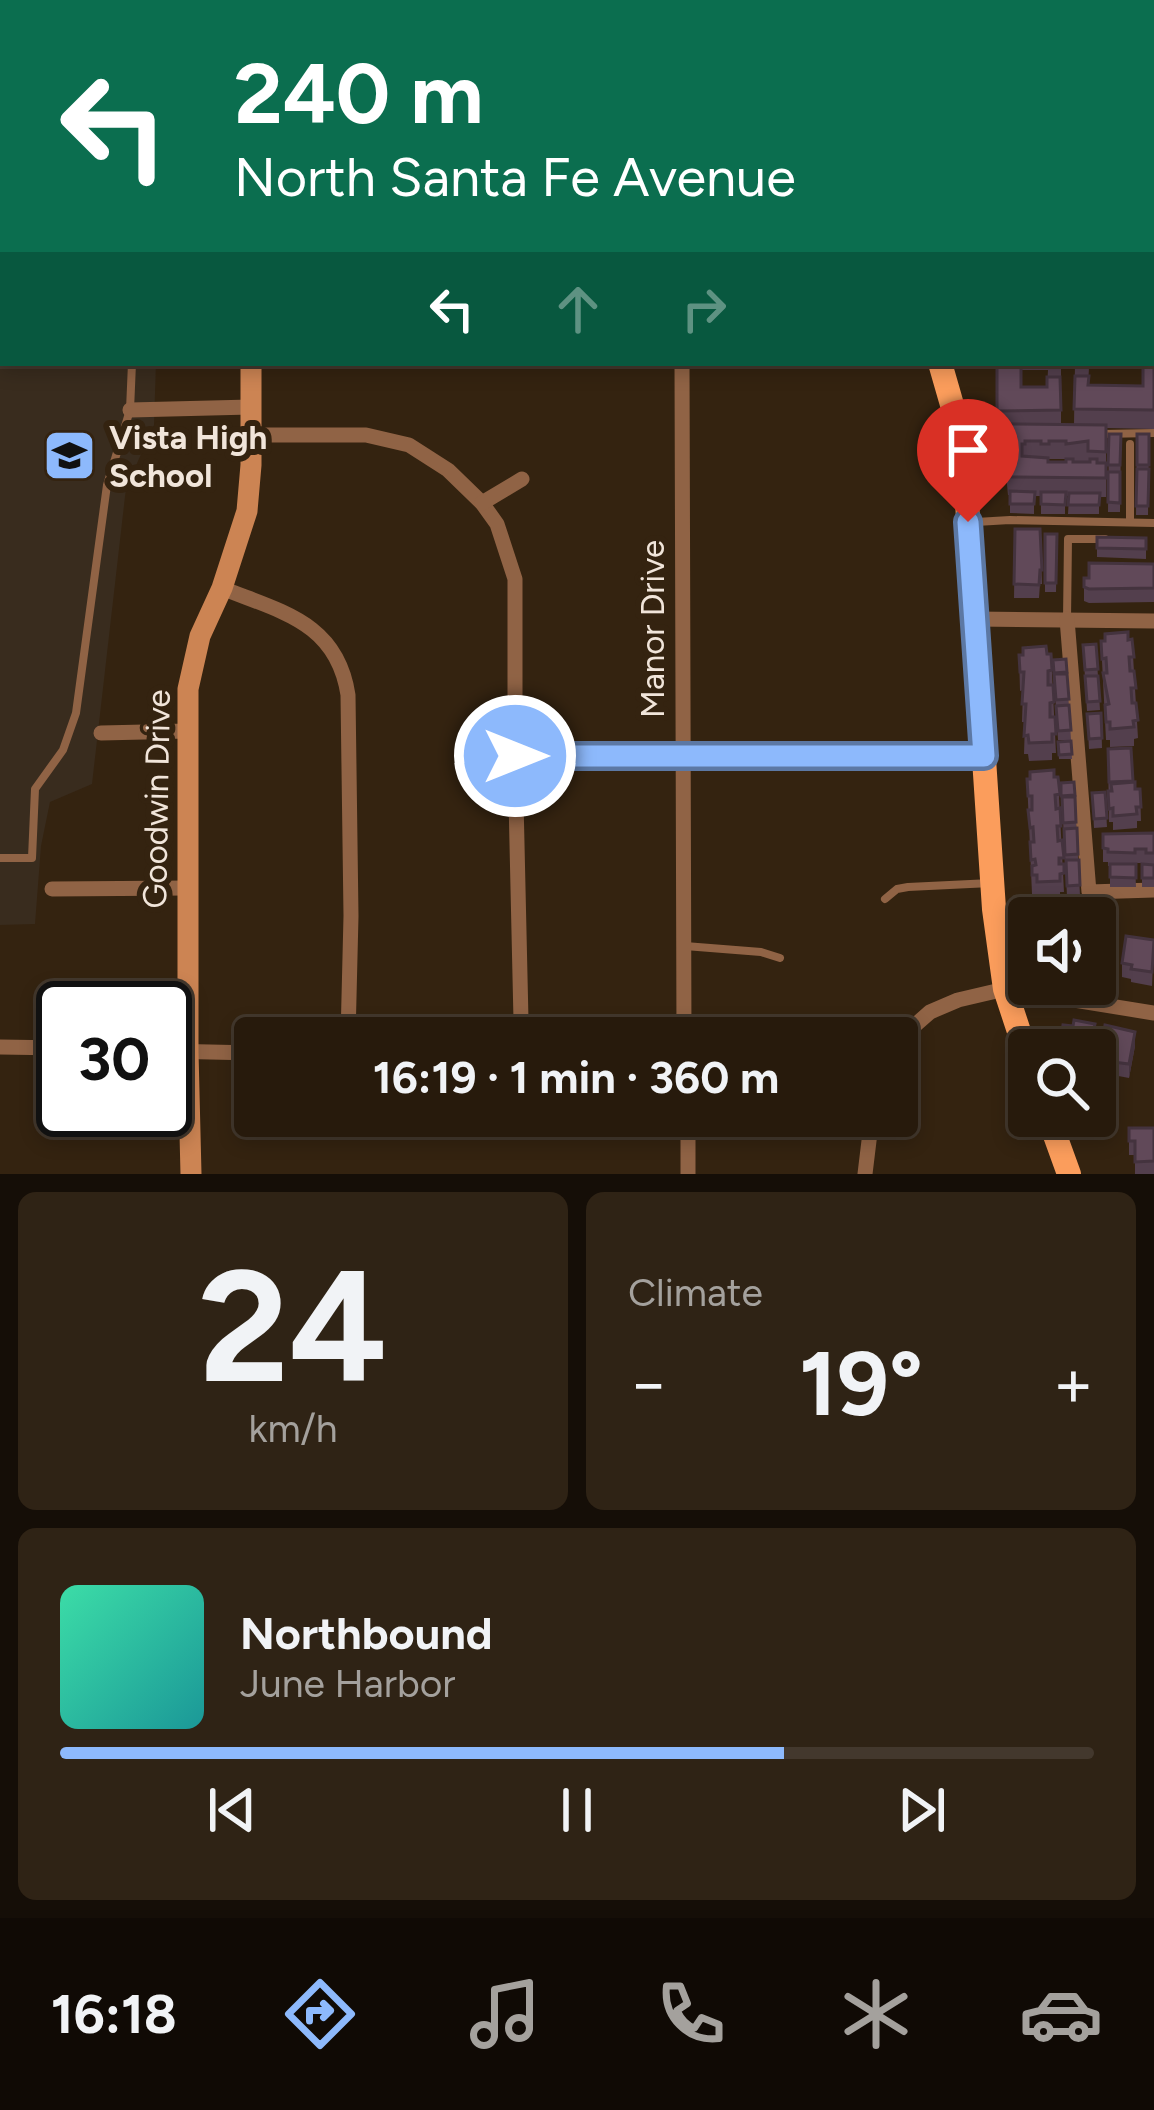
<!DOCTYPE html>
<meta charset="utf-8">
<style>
body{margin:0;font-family:Figtree,sans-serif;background:#2f2315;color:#f1f3f6;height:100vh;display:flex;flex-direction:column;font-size:45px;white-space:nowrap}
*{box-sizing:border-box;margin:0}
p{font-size:39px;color:#a4a19d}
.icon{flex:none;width:66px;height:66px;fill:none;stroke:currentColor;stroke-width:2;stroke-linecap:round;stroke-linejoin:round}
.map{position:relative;height:1174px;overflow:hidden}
.panel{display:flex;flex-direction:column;gap:18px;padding:18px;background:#150e07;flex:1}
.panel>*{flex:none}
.guide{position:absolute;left:0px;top:0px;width:1155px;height:366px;box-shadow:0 6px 18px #0003,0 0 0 3px #43382d;background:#0b6e4f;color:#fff;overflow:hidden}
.controls{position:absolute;left:1008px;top:897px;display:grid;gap:24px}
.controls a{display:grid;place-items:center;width:108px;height:108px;border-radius:12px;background:#271a0c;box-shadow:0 6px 18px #0003,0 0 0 3px #43382d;font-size:60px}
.speed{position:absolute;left:36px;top:981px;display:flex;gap:24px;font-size:60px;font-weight:700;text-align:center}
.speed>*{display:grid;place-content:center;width:156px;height:156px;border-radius:50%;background:#271a0c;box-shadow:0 6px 18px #0003,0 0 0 3px #43382d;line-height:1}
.speed .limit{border:6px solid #111;border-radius:18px;background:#fff;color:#111}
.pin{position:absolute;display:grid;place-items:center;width:102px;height:102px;color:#fff;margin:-123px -51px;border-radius:50% 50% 50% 0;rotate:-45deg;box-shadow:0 0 12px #0007}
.pin .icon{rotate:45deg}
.me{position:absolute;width:132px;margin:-66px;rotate:90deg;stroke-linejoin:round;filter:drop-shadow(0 0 9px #0008)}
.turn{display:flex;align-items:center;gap:42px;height:252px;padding:0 36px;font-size:54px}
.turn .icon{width:156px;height:156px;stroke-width:2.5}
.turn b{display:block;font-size:84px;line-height:102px}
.lanes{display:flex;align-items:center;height:114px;padding:0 36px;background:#0003;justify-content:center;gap:60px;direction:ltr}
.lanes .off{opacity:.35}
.big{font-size:90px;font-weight:700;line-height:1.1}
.panel .card{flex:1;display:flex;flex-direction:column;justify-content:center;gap:18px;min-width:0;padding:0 42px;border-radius:18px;background:#2f2315}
.panel .dial{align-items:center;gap:0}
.dial b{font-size:156px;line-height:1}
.song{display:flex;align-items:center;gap:36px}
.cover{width:144px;height:144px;border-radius:18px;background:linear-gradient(135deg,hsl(160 70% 55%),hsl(180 70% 35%))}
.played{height:12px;border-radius:6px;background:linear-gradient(90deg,#8db9fc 70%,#43382d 70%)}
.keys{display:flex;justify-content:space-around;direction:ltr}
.heat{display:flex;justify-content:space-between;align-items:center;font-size:66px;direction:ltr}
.panel .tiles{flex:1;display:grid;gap:18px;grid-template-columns:1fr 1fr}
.card:last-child{grid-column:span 2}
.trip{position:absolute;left:234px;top:1017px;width:684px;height:120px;border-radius:12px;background:#271a0c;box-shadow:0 6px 18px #0003,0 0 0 3px #43382d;font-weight:700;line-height:120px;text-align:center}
.menu{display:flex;height:192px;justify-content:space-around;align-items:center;background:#100a05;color:#a4a19d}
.menu .icon{width:84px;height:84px}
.menu .active{color:#8db9fc}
.menu b{font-size:54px;color:#f1f3f6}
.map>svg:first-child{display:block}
.education{fill:#392c1e}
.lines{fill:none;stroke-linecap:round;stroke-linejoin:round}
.lane{stroke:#906345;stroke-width:8}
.street{stroke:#906345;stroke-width:15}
.secondary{stroke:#cc8453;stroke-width:21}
.primary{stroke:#fb9d5c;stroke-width:24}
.wall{fill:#533f4d;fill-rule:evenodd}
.shaded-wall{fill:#44333e}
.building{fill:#614959;stroke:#44333e;stroke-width:3}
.route-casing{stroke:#5c78a4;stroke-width:30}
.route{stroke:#8db9fc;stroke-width:21}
.labels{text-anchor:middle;stroke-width:12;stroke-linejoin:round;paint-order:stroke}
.poi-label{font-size:33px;font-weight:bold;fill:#f1e5da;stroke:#342310;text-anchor:start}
.street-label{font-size:33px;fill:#f1e5da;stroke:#342310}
</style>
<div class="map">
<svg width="1154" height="1174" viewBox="0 0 1154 1174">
<rect width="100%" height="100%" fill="#342310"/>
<polygon class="education" points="0,0 165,0 165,3 3,3 3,363 156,363 154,425 126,488 92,784 50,802 41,846 35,924 0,925"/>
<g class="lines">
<g class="lane">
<polyline points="9,0 12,3"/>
<polyline points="62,0 64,3"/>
<polyline points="87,0 88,3"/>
<polyline points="820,0 822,3"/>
<polyline points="1012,0 1012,3"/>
<polyline points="1133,0 1133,3"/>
<polyline points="919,3 919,0"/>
<polyline points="1152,93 1154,93"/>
<polyline points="1152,187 1154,187"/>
<polyline points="1152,282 1154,283"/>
<polyline points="0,361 3,361"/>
<polyline points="1100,434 1154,433"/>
<polyline points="968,435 1013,434"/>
<polyline points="1130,444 1130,522"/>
<polyline points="976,522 1010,520 1154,523"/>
<polyline points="1067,619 1068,539 1105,539"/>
<polyline points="0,858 32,858 35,789 63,750 76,713 107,485 130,410 132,363"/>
<polyline points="885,899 897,889 908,887 991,883"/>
<polyline points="685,946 761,952 780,958"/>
</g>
<g class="street">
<polyline points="588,3 588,0"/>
<polyline points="670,3 671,0"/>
<polyline points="1152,304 1154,304"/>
<polyline points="682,363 684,1038"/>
<polyline points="130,410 251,407"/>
<polyline points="251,435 366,435 409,445 448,470 482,503 497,524 515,579 515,756 521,1020 515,1038"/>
<polyline points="482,503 522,479"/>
<path d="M222,588C281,612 337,622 348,695L351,916L348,1038"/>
<polyline points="975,619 1154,621"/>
<polyline points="1067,619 1089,892 1154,890"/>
<polyline points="101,733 188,731"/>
<polyline points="515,756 984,756"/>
<polyline points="52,889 188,888"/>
<polyline points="897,1046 906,1033 930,1012 958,1000 1005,989 1154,1013"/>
<polyline points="0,1047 63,1048"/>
<polyline points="165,1051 255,1053"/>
<polyline points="688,1116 688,1174"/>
<polyline points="865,1174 872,1116"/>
</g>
<g class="secondary">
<polyline points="254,3 254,0"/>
<polyline points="191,1174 188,1052 188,689 200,636 222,588 247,511 251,465 251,363"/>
</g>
<g class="primary">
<polyline points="770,0 772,3"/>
<polyline points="940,363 963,443 994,909 1005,989 1029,1062"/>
<polyline points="1048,1116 1069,1174"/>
</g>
</g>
<g class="wall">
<rect x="837" y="0" width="76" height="3"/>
<path d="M1152,309H1154V429L1106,428V497H1099V514H1068L1069,496H1065V514H1041V496H1034V514L1010,513V495H1008L1005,464L1008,429H997V363H1061V424H1074L1075,363H1152ZM1089,368L1143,369V386L1088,385ZM1022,370H1048L1047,387H1021ZM1049,459H1066V462H1049Z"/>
<polygon points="1109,434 1121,434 1120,512 1108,512"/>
<polygon points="1137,434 1149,434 1148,515 1136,515"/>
<polygon points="1015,529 1040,529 1042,584 1040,584 1039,598 1014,598"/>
<polygon points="1045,534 1057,534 1056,592 1045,592"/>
<polygon points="1097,537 1146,538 1146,559 1097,557"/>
<polygon points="1154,564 1154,602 1089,603 1084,601 1084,578"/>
<polygon points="1132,639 1138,738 1134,739 1134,746 1110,747 1110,740 1106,740 1101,641"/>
<polygon points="1096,644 1100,710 1087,711 1083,645"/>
<polygon points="1051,654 1056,753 1052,753 1052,760 1029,761 1028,754 1024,754 1025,722 1022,722 1023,690 1020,691 1019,655"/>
<polygon points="1066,659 1071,740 1058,740 1053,660"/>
<polygon points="1101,713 1102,748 1089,749 1087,714"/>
<polygon points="1071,741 1072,759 1059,759 1058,742"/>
<polygon points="1108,749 1133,782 1135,789 1140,789 1141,821 1137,821 1137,828 1113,830 1113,822 1109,822"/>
<polygon points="1058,777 1064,892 1060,892 1060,899 1037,901 1037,894 1032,894 1027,779"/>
<polygon points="1074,782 1080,895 1067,896 1061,783"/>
<polygon points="1105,792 1107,827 1094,828 1092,793"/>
<polygon points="1154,833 1154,887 1142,887 1142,864 1146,863 1135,863 1136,887 1110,887 1110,866 1108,866 1108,862 1103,862 1103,834"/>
<polygon points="1095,925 1115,950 1111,976 1103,975 1103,978 1095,977"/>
<polygon points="1154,940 1152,986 1131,982 1131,979 1122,977 1122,963"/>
<polygon points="1095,1038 1092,1050 1060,1050 1060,1044"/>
<polygon points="1102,1046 1135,1046 1129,1078 1113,1075 1113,1063 1102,1060"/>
<polygon points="1129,1128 1154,1128 1154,1174 1135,1174 1135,1155 1129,1155"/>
</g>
<polygon class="shaded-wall" points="1135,1032 1135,1046 1129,1078 1129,1064"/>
<g class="building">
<rect x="954" y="0" width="26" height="3"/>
<rect x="1045" y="0" width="19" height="3"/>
<polygon points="1091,0 1127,0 1118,3 1092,3"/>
<polygon points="1154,39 1154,68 1152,57 1152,40"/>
<polygon points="1152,98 1154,99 1154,129 1152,128"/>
<polygon points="1152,231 1154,231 1154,260 1152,253"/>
<polygon points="1152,329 1154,329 1154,410 1074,409 1075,376 1089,376 1088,385 1143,386 1143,363 1152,363"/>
<polygon points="997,363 1021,363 1021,387 1047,387 1047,377 1060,377 1061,410 997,411"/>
<polygon points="1009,424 1106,425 1106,452 1088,451 1088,441 1066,444 1066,441 1049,441 1049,444 1041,444 1041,441 1025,441 1025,444 1022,444 1022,456 1048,458 1048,462 1066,462 1066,459 1073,459 1073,462 1090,462 1090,459 1097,459 1097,463 1106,463 1106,478 1008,477 1005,446"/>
<polygon points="1109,434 1121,434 1120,465 1108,465"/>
<rect x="1137" y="434" width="12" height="31"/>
<polygon points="1137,469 1149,469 1148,506 1136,506"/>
<polygon points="1108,472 1120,472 1120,503 1108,502"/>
<polygon points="1010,491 1035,492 1034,504 1010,504"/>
<polygon points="1041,492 1066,492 1065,505 1041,504"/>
<polygon points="1069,493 1100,493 1099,505 1068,505"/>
<polygon points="1015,529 1040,529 1042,570 1040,570 1039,585 1014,584"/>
<polygon points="1045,534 1057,534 1056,583 1045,583"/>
<polygon points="1097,537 1146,538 1146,549 1097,548"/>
<polygon points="1089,563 1154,564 1154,588 1089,589 1084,587 1084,578 1089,578"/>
<polygon points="1128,632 1128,640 1132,639 1134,657 1129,657 1130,671 1134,671 1136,688 1131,688 1132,703 1136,703 1138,720 1133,721 1134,727 1110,729 1110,722 1106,722 1105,705 1109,704 1103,673 1107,673 1106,658 1102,659 1101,641 1105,641 1105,634"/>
<polygon points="1096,644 1098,669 1085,670 1083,645"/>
<polygon points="1046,646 1047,654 1051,654 1052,670 1048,671 1048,685 1053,685 1054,702 1050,703 1050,717 1055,717 1056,734 1052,734 1052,742 1029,743 1028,735 1024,736 1026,704 1022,704 1024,672 1020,672 1019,655 1023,655 1023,648"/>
<polygon points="1066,659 1067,672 1054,673 1053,660"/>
<polygon points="1054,674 1067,674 1069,699 1056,700"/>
<polygon points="1085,676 1098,676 1100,701 1087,702"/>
<polygon points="1069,705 1071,730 1058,731 1056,706"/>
<polygon points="1101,713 1102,738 1089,739 1087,714"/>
<polygon points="1071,741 1072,754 1059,755 1058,742"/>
<polygon points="1131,748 1133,781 1109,782 1108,749"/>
<polygon points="1054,770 1054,777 1058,777 1060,794 1055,795 1056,809 1060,808 1061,826 1057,826 1058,841 1062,840 1064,858 1059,858 1059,864 1064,864 1064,873 1060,874 1060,881 1037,882 1037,875 1032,875 1032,866 1036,865 1035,859 1031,860 1030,842 1034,842 1033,827 1030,828 1028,810 1032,810 1032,796 1028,796 1027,779 1030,779 1030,772"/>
<polygon points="1074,782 1075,795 1061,796 1061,783"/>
<polygon points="1135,782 1135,789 1140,789 1141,807 1136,807 1137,814 1113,816 1113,808 1109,809 1108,791 1112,791 1111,784"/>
<polygon points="1105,792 1107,818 1094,819 1092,793"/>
<polygon points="1062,797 1075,797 1076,822 1063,823"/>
<polygon points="1077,828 1078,854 1065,855 1064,829"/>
<polygon points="1154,833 1154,853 1146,853 1146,849 1135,849 1135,853 1108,852 1108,849 1103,848 1103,834"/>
<polygon points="1066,860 1079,860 1080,885 1067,886"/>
<polygon points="1110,864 1136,864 1136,878 1110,877"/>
<polygon points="1142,864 1154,865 1154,878 1142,878"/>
<polygon points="1030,904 1072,913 1072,918 1030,918"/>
<polygon points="1095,925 1104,926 1102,934 1115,936 1111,962 1103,961 1103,964 1095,963"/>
<polygon points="1126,936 1154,940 1152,972 1131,969 1132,965 1122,963"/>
<polygon points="1074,1020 1095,1024 1089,1050 1070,1050 1071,1046 1060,1044 1063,1025 1073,1026"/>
<polygon points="1105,1025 1135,1032 1129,1064 1113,1062 1115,1050 1102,1046"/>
<polygon points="1129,1128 1154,1128 1154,1161 1135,1162 1135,1141 1129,1141"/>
</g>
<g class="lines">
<defs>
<polyline id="route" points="515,756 984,756 968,522"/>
</defs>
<use href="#route" class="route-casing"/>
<use href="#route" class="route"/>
</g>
<defs>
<symbol id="school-square" viewBox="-11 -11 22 22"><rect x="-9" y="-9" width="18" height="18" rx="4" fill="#8db9fc" stroke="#342310"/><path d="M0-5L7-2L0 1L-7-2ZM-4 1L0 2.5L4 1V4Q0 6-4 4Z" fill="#111"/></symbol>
</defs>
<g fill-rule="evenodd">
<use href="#school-square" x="40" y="426" width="59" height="59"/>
</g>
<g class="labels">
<g class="poi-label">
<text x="109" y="449">Vista High<tspan x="109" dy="38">School</tspan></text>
</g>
<g class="street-label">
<text transform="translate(652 629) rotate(-90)" y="12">Manor Drive</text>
<text transform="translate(156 799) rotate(-89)" y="12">Goodwin Drive</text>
</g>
</g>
</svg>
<div class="controls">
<a><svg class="icon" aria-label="sound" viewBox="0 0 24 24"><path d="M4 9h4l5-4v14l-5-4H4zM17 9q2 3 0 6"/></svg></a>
<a><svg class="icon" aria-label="search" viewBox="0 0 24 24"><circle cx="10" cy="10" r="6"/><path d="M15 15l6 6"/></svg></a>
</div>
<div class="speed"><div class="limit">30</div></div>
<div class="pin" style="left:968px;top:522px;background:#d93025"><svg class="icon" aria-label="arrive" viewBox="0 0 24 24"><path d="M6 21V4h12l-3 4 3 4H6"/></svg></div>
<svg class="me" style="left:515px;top:756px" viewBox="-20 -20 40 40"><circle r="17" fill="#8db9fc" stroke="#fff" stroke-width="3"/><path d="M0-11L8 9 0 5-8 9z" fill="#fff"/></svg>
<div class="trip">16:19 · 1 min · 360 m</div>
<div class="guide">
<div class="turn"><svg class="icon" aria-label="left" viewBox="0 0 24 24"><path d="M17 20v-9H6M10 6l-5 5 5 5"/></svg><div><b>240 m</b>North Santa Fe Avenue</div></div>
<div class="lanes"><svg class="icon" aria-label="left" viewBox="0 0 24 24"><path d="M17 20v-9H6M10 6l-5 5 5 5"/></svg><svg class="icon off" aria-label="ahead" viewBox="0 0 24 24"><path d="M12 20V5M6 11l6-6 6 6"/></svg><svg class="icon off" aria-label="right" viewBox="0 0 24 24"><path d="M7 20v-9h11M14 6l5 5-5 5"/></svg></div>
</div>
</div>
<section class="panel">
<div class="tiles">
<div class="card dial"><b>24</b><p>km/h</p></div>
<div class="card"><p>Climate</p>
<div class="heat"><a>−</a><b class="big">19°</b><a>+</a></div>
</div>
<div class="card">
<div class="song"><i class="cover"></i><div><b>Northbound</b><p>June Harbor</p></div></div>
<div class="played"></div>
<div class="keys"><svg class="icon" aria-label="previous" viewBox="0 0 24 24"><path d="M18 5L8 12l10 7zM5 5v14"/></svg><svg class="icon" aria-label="pause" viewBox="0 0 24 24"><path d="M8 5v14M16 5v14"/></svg><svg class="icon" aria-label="next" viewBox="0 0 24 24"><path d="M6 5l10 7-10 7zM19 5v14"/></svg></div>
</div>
</div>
</section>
<nav class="menu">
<b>16:18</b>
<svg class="icon active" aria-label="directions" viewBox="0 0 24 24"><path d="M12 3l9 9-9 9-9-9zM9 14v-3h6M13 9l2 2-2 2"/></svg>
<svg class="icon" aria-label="music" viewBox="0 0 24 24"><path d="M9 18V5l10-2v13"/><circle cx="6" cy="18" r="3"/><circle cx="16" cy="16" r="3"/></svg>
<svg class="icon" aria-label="phone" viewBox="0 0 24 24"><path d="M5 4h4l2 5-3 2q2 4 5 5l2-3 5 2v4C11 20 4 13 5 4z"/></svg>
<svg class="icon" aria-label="climate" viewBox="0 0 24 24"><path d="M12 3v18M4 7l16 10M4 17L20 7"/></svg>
<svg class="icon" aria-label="car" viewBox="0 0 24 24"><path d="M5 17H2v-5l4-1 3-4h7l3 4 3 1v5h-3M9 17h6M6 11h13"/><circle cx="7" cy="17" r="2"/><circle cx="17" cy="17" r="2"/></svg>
</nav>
